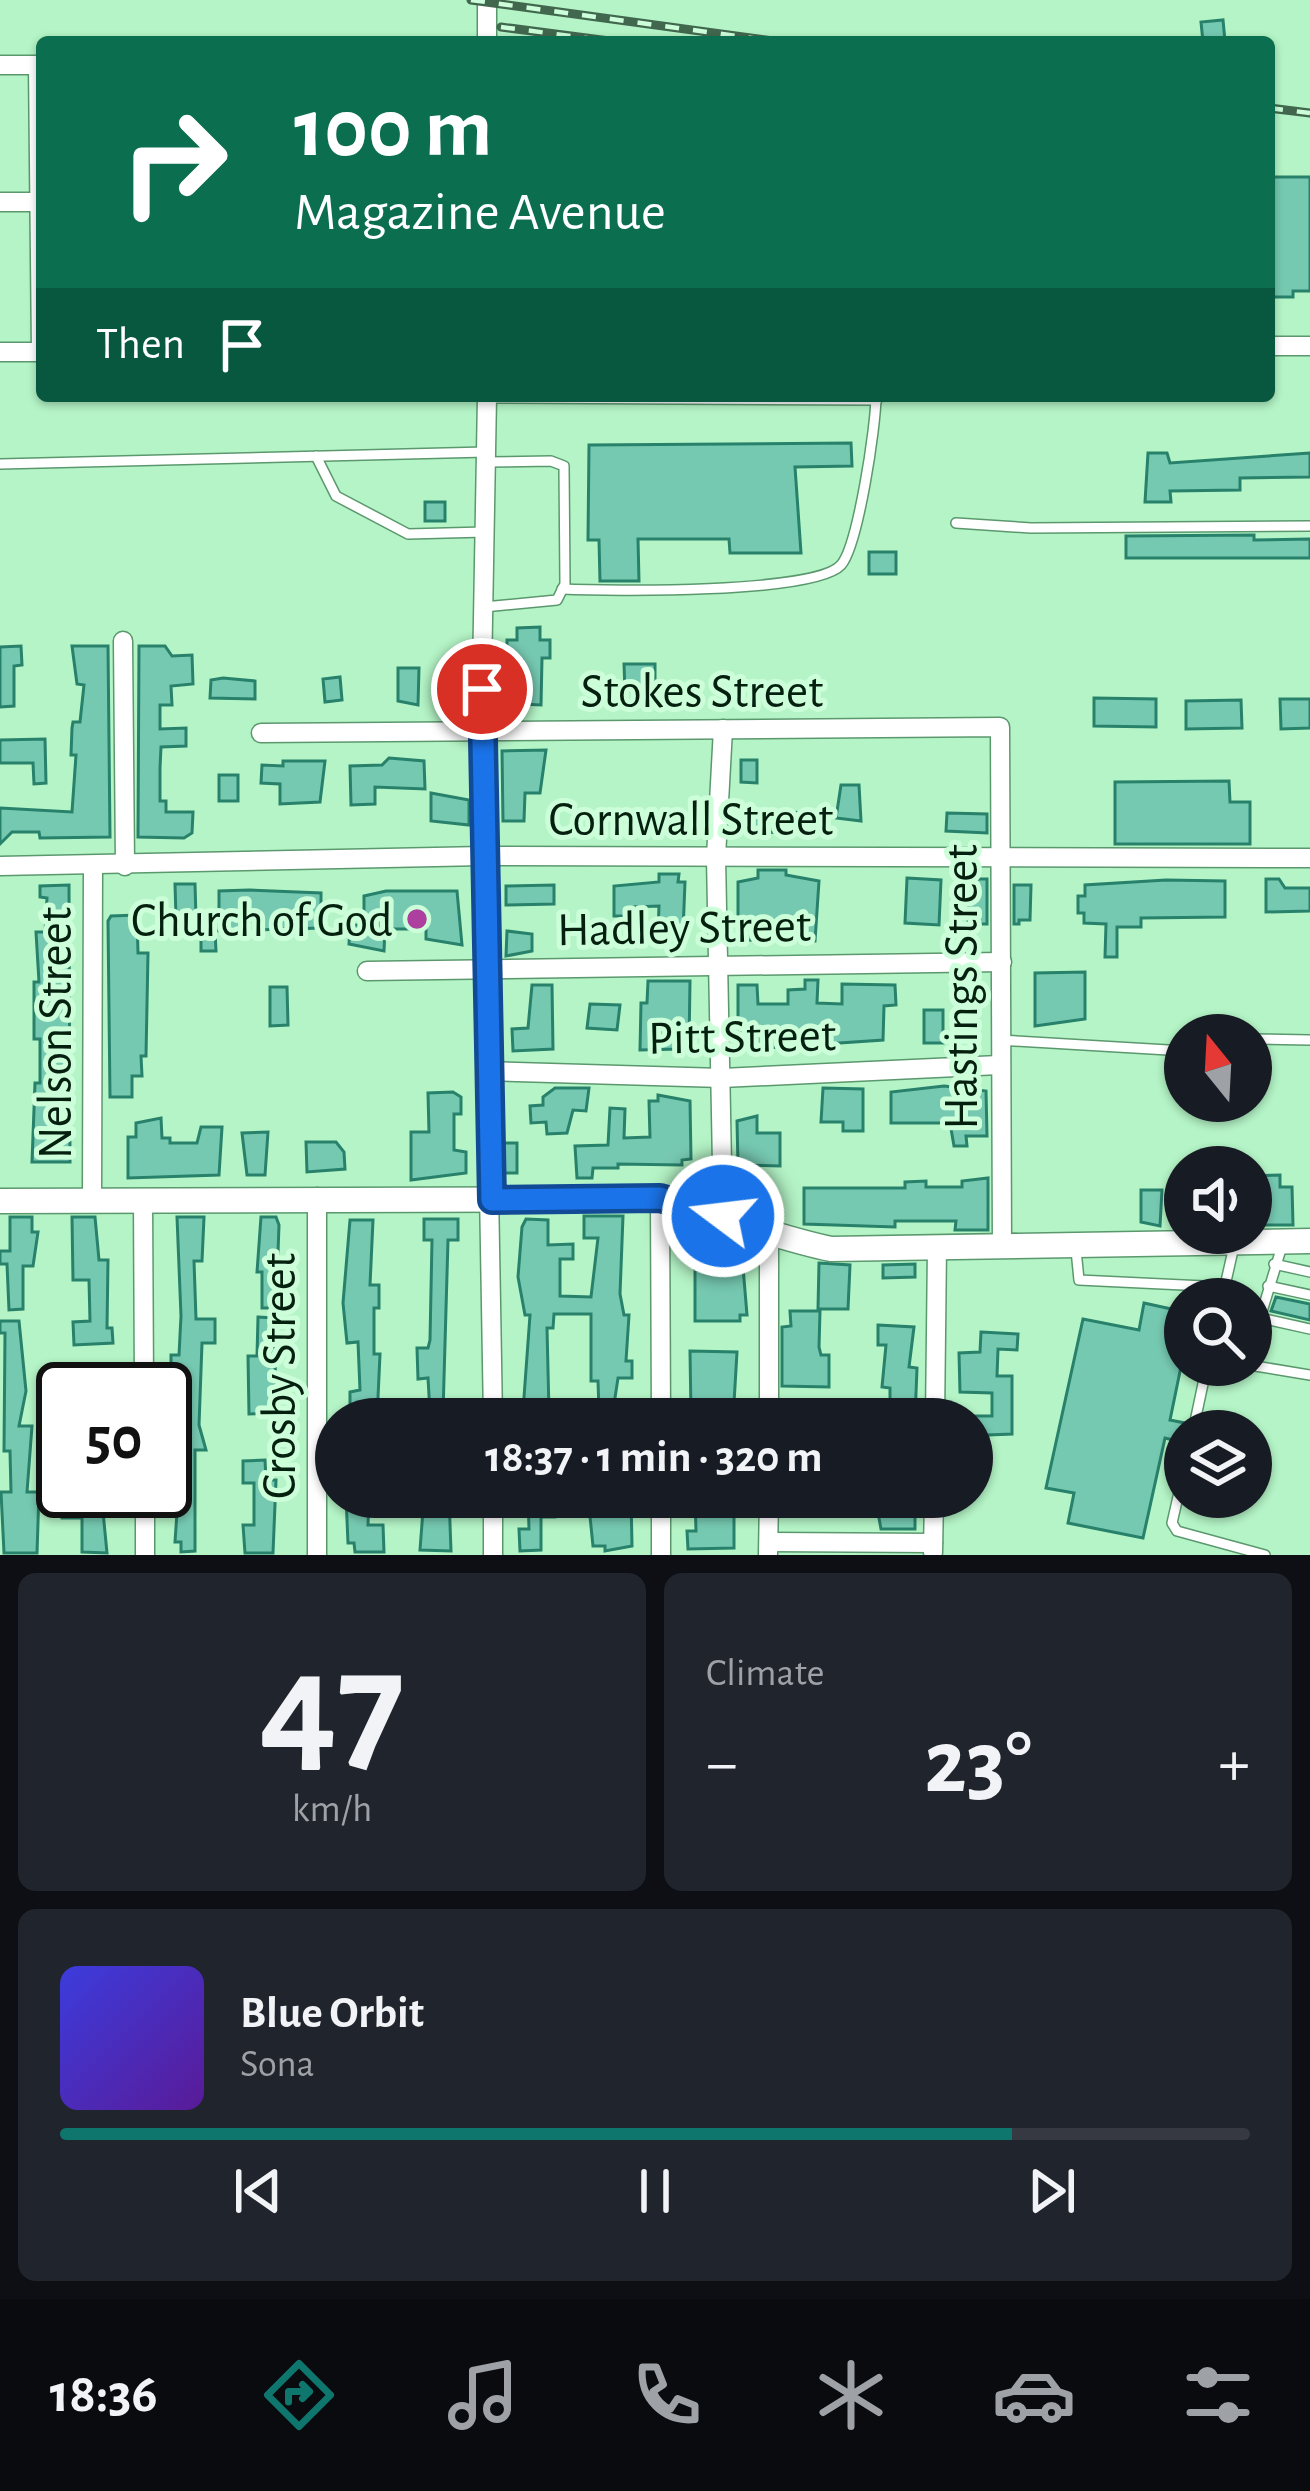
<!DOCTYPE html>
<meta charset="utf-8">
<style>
body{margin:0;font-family:"Alegreya Sans",sans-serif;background:#20242c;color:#f1f3f6;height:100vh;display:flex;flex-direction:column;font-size:45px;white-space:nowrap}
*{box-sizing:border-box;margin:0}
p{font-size:39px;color:#9ea1a6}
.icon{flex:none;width:66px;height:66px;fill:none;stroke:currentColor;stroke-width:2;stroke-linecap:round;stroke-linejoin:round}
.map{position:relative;height:1555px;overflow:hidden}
.panel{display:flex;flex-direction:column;gap:18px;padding:18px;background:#0d0f14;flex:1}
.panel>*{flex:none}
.hud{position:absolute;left:36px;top:36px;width:1239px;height:366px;border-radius:12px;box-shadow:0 3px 9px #0004;background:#0b6e4f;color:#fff;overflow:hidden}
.needle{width:78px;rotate:342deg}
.controls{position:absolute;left:1164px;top:1014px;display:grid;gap:24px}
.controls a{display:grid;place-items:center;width:108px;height:108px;border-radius:50%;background:#171b24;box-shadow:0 3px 9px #0004;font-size:60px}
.speed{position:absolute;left:36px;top:1362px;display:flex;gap:24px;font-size:60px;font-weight:700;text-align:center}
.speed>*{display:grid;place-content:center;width:156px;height:156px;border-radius:50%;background:#171b24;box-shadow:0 3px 9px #0004;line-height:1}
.speed .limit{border:6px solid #111;border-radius:18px;background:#fff;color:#111}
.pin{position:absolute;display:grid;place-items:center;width:102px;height:102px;color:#fff;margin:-51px;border:6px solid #fff;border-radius:50%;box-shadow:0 3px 12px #0007}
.me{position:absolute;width:132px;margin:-66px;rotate:285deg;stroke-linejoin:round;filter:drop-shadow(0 0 9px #0008)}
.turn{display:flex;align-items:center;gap:42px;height:252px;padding:0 60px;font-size:54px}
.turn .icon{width:156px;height:156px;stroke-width:2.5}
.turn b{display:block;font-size:84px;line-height:102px}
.then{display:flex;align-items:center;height:114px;padding:0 60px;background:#0003;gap:24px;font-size:45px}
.big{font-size:90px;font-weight:700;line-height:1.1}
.panel .widget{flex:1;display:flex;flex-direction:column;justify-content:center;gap:18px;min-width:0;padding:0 42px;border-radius:18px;background:#20242c}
.panel .dial{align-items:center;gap:0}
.dial b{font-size:156px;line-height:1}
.song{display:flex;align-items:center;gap:36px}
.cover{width:144px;height:144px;border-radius:18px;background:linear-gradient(135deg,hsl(240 70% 55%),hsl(270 70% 35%))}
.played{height:12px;border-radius:6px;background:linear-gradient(90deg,#0f766e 80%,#363941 80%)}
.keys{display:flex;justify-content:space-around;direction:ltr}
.heat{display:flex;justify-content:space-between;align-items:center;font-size:66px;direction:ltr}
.panel .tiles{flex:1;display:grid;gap:18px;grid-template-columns:1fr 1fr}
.widget:last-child{grid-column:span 2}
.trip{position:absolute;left:315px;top:1398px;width:678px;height:120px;border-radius:60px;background:#171b24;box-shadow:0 3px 9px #0004;font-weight:700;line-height:120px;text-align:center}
.menu{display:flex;height:192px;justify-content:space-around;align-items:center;background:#090b0e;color:#9ea1a6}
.menu .icon{width:84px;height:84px}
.menu .current{color:#0f766e}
.menu b{font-size:54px;color:#f1f3f6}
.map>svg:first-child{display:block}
.building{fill:#76c9b1;stroke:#28816b;stroke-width:3}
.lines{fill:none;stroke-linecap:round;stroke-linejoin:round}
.service-casing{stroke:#5b986e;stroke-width:12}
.minor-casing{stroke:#5b986e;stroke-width:21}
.secondary-casing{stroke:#5b986e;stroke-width:27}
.service{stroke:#fff;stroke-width:9}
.minor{stroke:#fff;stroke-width:18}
.secondary{stroke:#fff;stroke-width:24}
.rail-casing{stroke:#41684e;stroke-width:9}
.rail{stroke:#ccfed9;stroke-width:4.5;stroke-dasharray:14;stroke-linecap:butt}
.route-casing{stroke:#114b97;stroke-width:30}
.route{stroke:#1a73e8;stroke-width:21}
.poi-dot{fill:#ad409f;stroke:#ccfed9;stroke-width:4.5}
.labels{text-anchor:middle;stroke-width:10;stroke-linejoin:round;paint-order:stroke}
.street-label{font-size:48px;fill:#062010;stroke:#ccfed9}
.poi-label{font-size:48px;fill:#062010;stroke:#ccfed9;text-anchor:end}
</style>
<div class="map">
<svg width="1310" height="1555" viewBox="0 0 1310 1555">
<rect width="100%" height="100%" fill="#b4f4c6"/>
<g class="building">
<polygon points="1223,20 1225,41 1203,42 1201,22"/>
<polygon points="1269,177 1310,177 1310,291 1293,291 1293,297 1269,297"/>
<polygon points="851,443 852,466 795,467 801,553 730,553 729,539 638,539 639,581 600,581 599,540 588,540 589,445"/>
<polygon points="1148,453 1167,453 1170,463 1310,453 1310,477 1240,478 1240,490 1170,491 1171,502 1145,502"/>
<rect x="425" y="502" width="20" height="19"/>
<polygon points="1254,535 1254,540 1310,539 1310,558 1126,558 1126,536"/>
<rect x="869" y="552" width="27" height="22"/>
<polygon points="540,627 540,640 550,640 550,658 542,658 541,705 520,704 522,660 507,657 507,640 517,640 517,628"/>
<polygon points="21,646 22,665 14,666 14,706 0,707 0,647"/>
<polygon points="72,646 108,646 110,837 40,838 39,832 12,832 0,844 0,808 72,812 76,755 71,755 72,728 73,722 80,722 84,685 77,684"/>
<polygon points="139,646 165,646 172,656 192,655 193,684 171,686 172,705 160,705 160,729 186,728 186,746 161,747 160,768 160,801 166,801 166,812 193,812 192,833 184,838 138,837"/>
<polygon points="624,664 655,664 655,688 625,691"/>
<polygon points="398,668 419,668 418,705 398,701"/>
<polygon points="340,677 342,700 325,702 323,679"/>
<polygon points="223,678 255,681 255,699 210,698 211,680"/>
<polygon points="1094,698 1156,699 1156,727 1094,726"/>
<polygon points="1280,699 1310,699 1310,728 1281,729"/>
<polygon points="1241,700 1242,728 1186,729 1186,701"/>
<polygon points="45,739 46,783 34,784 33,763 0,763 0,740"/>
<polygon points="546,750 540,793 525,793 524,821 503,821 502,751"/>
<polygon points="389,758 424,761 425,789 375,787 375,804 351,805 350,766 382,765"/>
<polygon points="741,760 757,760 757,783 741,782"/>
<polygon points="283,761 325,761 320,802 280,804 280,784 261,783 262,765 283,766"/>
<rect x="219" y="775" width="19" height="26"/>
<polygon points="1229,781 1230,802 1250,802 1250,844 1115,844 1115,782"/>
<polygon points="841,785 859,785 861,821 836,818"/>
<polygon points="431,793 469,800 469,825 431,821"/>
<polygon points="782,812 816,813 815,833 734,832 734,818 781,819"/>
<polygon points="947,813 987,814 987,833 946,831"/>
<polygon points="758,870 786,870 786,875 819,881 815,941 738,940 738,882 758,878"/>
<polygon points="659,874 679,874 678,882 685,882 683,932 658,932 659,906 631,907 631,916 614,916 614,886 659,882"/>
<polygon points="907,878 941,880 939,925 905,923"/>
<polygon points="969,879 987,879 987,924 968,924"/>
<polygon points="1266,879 1279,879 1285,888 1310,888 1310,911 1266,912"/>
<polygon points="1166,880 1225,881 1225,917 1141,918 1141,927 1117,927 1117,957 1105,957 1106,924 1084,923 1084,913 1078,913 1078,896 1085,896 1085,885"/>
<polygon points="175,884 195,884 196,918 176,918"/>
<polygon points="69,885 70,1162 32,1162 35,1083 40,1083 40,1039 34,1039 34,982 39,982 36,932 45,932 47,898 40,897 40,886"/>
<polygon points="554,885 554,904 506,905 506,886"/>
<polygon points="1014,885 1031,885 1030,920 1019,920 1019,924 1014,924"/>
<polygon points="249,890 321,893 321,928 215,931 216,951 201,951 201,917 219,916 219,891"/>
<polygon points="386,891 457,891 462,945 426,939 426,929 385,929 384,951 349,944 350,925 364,925 364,896"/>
<polygon points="137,915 138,953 148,953 146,1056 141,1056 142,1076 132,1076 132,1097 110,1097 108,921 111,916"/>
<polygon points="507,931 532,934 532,951 506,956"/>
<polygon points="1085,972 1085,1019 1035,1026 1035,973"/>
<polygon points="805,980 818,980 817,1003 842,1004 842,984 895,985 896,1005 884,1006 883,1040 738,1050 738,985 757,985 758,1004 788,1004 788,990 805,989"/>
<polygon points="648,981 690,981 689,1045 681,1049 640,1050 641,1003 647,1003"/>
<polygon points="532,985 552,985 553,1049 513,1051 512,1029 528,1028"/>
<polygon points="270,987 287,987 288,1025 270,1026"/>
<polygon points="590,1004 620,1005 617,1030 587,1028"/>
<rect x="924" y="1010" width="19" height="33"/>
<polygon points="944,1086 986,1091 987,1136 966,1136 967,1146 954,1146 950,1123 891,1123 891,1092"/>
<polygon points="555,1088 589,1088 586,1111 573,1110 567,1133 547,1134 546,1122 531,1123 530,1106 543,1105 543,1097"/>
<polygon points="823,1088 863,1089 863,1131 843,1131 843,1122 821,1122"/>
<polygon points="453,1092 461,1097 461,1114 454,1114 454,1150 466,1152 466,1173 411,1180 411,1132 429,1132 428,1093"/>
<polygon points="658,1095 690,1101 691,1159 682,1160 682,1165 618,1164 618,1168 593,1168 592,1178 577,1178 575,1146 608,1145 610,1108 625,1109 624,1138 650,1137 649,1101 658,1101"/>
<polygon points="757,1116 757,1133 780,1133 780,1166 738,1165 737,1121"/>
<polygon points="161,1118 162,1138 170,1138 170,1143 197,1143 201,1127 222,1127 219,1175 128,1178 128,1137 136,1137 136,1123"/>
<polygon points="268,1132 265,1175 247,1175 242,1133"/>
<polygon points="306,1142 336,1142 344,1152 345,1169 307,1172"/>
<rect x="502" y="1143" width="15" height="30"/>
<polygon points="1280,1175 1280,1187 1292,1187 1293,1225 1259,1225 1258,1188 1251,1187 1251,1176"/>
<polygon points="988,1178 988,1230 955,1230 956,1221 895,1221 895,1227 804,1224 804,1188 905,1188 905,1182 926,1181 926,1187 962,1187 962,1181"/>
<polygon points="1141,1190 1162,1190 1160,1226 1141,1222"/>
<polygon points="584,1216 623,1216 620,1294 624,1315 629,1315 626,1361 632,1361 632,1378 618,1378 613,1411 599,1411 598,1381 591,1381 591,1314 554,1314 553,1328 547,1328 549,1412 523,1411 530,1315 525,1315 518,1277 522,1227 526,1219 548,1220 548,1245 573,1244 573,1259 560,1259 560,1296 591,1297 598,1238 584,1238"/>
<polygon points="10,1217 32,1217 32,1232 38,1232 33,1266 23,1266 23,1309 9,1310 7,1264 0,1264 0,1251 10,1251"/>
<polygon points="72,1217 95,1217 99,1260 108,1260 107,1328 112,1328 113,1343 74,1345 73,1322 90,1321 89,1280 73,1280"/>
<polygon points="177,1217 204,1217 202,1261 194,1261 196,1319 215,1319 215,1343 202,1343 199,1425 206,1450 195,1450 195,1551 181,1552 181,1542 175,1542 181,1452 165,1453 165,1439 178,1439 178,1425 184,1425 184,1378 178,1378 178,1367 171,1367 171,1355 179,1355 181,1316"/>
<polygon points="261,1217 276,1217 279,1225 276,1308 262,1308 262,1272 257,1272"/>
<polygon points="424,1219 458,1219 458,1240 448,1240 443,1413 430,1413 428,1378 418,1379 417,1348 428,1348 430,1340 432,1240 424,1240"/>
<polygon points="350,1220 373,1220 370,1285 379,1285 379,1308 374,1308 374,1354 380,1354 377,1419 350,1419 350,1392 360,1390 358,1342 347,1343 343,1303"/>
<polygon points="680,1224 696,1226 696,1253 680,1253"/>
<polygon points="695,1259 726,1259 726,1265 743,1267 747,1315 740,1315 740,1321 695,1321"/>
<polygon points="819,1263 850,1265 848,1309 818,1309"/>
<polygon points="915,1264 915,1277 883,1278 883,1265"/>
<polygon points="1276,1297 1310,1304 1310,1320 1271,1311"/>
<polygon points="1144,1303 1185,1312 1185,1347 1170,1420 1185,1423 1181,1442 1165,1438 1143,1538 1068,1523 1074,1493 1046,1488 1083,1319 1139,1330"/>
<polygon points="790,1311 820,1311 819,1347 821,1355 829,1355 829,1387 782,1386 782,1327 791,1326"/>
<polygon points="258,1317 273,1318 277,1407 273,1413 249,1414 248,1356 257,1356"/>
<polygon points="0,1321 19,1321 26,1391 19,1426 32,1426 27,1492 39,1492 37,1553 4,1553 1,1492 11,1492 10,1451 4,1451 5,1333 0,1333"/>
<polygon points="878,1325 914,1327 909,1367 917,1368 915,1419 865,1419 865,1408 890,1408 890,1388 882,1387 886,1345 878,1345"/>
<polygon points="981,1332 1018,1334 1017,1350 998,1349 997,1376 1012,1376 1012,1434 988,1435 987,1457 972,1457 972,1416 992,1416 992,1393 960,1392 959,1353 980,1352"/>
<polygon points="690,1351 737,1352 734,1403 745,1402 745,1416 691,1413"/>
<polygon points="265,1460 266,1480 276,1480 273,1553 245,1553 243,1525 254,1525 254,1483 243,1483 243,1461"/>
<polygon points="80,1491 101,1491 107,1553 82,1552 82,1518 62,1518 62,1504 70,1504 70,1495"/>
<polygon points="346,1497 369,1497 368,1525 383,1525 384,1552 355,1552 354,1543 348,1543"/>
<polygon points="424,1497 449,1497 451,1551 420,1550"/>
<polygon points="528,1497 555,1497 555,1517 541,1517 541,1550 520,1551 519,1529 529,1529"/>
<polygon points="588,1497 631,1497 632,1546 605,1551 605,1546 593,1546"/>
<polygon points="695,1497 741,1497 741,1516 734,1516 734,1548 688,1549 687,1531 696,1531"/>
<polygon points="875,1497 915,1497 915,1529 881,1529"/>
</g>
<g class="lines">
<defs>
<g id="service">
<polyline points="487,398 877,400"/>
<polyline points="316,456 336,496 408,534 485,532"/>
<polyline points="0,464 486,452"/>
<polyline points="956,523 1031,528 1310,526"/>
<path d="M562,589C609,591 815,594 841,565C858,546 876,426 876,396"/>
<polyline points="484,607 557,600 565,584 564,466 551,461 486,462"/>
<polyline points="1251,1039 1310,1040"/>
<polyline points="999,1040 1185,1051"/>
<polyline points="1282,1246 1260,1318 1310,1329"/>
<polyline points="1076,1250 1079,1280 1225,1287"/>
<polyline points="1274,1264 1310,1272"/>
<polyline points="1268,1286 1310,1295"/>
<polyline points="1222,1299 1234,1246"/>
<polyline points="1249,1365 1310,1375"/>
<polyline points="1193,1431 1207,1365"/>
<polyline points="1185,1466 1172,1523 1177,1531 1265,1555"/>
</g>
<g id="minor">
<polyline points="487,0 487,42"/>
<polyline points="0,65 42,65"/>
<polyline points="38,65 41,352"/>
<polyline points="0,202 42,202"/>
<polyline points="1269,346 1310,346"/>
<polyline points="0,352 42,352"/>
<polyline points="487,396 481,731 493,1419"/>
<polyline points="123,641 125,866"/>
<polyline points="261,733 1000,727 1002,1245"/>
<polyline points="0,866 483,856 1310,858"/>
<polyline points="367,971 1002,962"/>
<polyline points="486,1071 722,1078 999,1065"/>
<polyline points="143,1199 144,1389"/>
<polyline points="660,1199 661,1419"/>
<polyline points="92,1200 93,867"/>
<polyline points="723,1216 716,857 723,729"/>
<polyline points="769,1236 769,1419"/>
<polyline points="935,1419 937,1247"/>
<polyline points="145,1491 145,1555"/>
<polyline points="493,1497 493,1555"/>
<polyline points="661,1497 661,1555"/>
<polyline points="769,1542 933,1543"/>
<polyline points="933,1552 934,1497"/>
<polyline points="317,1555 317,1197"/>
<polyline points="768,1555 769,1497"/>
</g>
<path id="secondary" d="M0,1201L660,1199C718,1214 772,1237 831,1249L1310,1241"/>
</defs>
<use href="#service" class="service-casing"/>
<use href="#minor" class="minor-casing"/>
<use href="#secondary" class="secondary-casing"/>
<use href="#service" class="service"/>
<use href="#minor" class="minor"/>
<use href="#secondary" class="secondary"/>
<defs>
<g id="rail">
<polyline points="471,0 781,42"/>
<polyline points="501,27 617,42"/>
<polyline points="1269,108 1310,113"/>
</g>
</defs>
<use href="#rail" class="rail-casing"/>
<use href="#rail" class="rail"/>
</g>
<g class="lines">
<defs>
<polyline id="route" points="482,689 492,1200 660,1198 723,1216"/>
</defs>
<use href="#route" class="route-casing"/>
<use href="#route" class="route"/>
</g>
<circle class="poi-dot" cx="417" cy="919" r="12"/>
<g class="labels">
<g class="street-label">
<text x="702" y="707">Stokes Street</text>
<text x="691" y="835">Cornwall Street</text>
<text transform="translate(684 926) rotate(-1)" y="17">Hadley Street</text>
<text transform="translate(960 987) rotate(-90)" y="17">Hastings Street</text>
<text transform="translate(54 1033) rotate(-90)" y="17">Nelson Street</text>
<text transform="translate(742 1035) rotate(-1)" y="17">Pitt Street</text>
<text transform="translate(278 1376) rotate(-90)" y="17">Crosby Street</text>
</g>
<g class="poi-label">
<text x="393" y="936">Church of God</text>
</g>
</g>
</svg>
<div class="controls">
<a><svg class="needle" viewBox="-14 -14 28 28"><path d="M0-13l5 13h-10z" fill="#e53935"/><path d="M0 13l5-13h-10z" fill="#9ea1a6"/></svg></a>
<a><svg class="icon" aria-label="sound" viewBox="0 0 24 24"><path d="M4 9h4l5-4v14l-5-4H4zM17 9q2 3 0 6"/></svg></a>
<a><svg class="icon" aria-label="search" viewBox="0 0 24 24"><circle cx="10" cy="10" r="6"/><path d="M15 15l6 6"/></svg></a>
<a><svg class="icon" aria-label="layers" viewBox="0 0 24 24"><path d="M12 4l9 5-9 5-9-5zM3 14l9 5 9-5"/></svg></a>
</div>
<div class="speed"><div class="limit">50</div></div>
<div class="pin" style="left:482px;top:689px;background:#d93025"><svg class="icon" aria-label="arrive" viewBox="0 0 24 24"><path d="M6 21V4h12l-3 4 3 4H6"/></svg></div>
<svg class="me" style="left:723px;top:1216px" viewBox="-20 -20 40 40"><circle r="17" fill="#1a73e8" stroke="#fff" stroke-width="3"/><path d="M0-11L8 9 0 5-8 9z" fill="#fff"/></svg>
<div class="trip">18:37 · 1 min · 320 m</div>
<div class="hud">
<div class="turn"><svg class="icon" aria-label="right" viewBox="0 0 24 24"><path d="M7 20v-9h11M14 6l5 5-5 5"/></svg><div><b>100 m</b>Magazine Avenue</div></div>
<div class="then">Then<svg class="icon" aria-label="arrive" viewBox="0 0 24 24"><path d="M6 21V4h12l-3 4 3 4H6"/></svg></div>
</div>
</div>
<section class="panel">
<div class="tiles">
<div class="widget dial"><b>47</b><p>km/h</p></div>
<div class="widget"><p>Climate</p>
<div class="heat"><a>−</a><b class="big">23°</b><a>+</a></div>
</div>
<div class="widget">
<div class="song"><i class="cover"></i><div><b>Blue Orbit</b><p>Sona</p></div></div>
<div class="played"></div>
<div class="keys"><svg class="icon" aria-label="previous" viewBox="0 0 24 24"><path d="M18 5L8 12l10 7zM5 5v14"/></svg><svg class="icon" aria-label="pause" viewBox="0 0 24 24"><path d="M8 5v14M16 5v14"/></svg><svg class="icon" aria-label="next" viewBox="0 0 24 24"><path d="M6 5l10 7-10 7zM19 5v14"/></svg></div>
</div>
</div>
</section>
<nav class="menu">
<b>18:36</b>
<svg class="icon current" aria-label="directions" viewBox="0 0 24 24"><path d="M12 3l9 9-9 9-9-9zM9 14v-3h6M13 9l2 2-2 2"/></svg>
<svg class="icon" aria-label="music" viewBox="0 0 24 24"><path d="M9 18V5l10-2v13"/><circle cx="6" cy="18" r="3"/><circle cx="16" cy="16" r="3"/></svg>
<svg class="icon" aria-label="phone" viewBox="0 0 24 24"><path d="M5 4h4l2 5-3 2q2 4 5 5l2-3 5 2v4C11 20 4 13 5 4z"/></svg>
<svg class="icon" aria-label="climate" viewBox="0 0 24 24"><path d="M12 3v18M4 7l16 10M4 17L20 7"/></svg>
<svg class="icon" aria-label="car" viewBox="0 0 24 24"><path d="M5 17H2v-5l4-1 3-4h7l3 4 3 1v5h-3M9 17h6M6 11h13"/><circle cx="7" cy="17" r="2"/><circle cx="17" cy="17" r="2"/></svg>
<svg class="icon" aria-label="filters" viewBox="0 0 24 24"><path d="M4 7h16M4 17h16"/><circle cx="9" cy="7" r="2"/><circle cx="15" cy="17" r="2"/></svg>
</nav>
